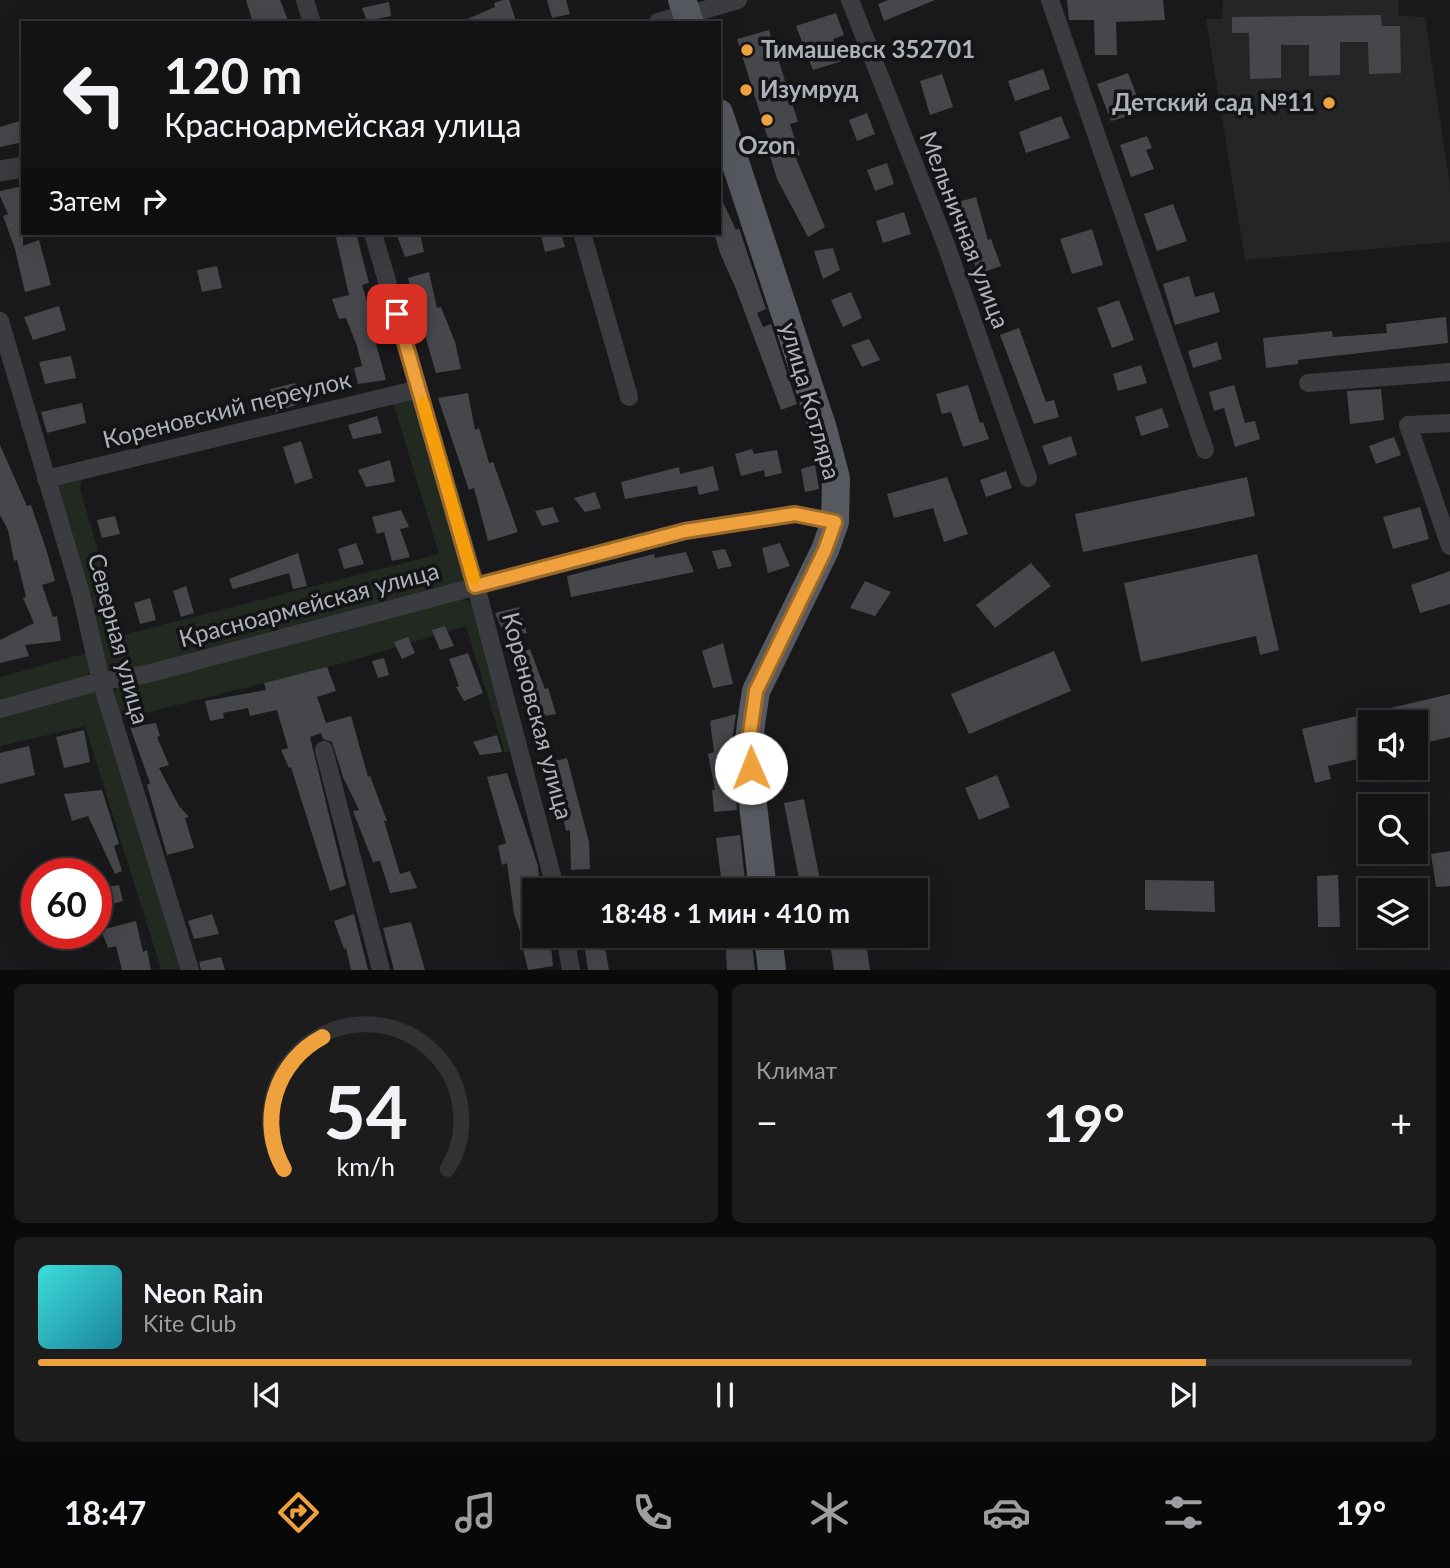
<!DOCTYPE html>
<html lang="ru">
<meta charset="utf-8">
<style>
body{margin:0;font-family:Lato,sans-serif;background:#1c1c1d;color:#f1f3f6;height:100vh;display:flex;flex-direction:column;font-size:26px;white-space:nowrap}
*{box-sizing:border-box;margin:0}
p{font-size:23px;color:#9d9ea0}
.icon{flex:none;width:38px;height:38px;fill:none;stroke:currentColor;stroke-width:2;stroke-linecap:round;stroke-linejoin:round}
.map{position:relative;height:970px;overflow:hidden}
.panel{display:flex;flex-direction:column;gap:14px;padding:14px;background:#0a0a0b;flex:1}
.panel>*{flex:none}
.hud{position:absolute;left:21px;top:21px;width:700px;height:214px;border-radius:0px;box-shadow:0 7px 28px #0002,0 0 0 2px #323234;background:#131314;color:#f1f3f6;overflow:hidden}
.fabs{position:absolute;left:1358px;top:710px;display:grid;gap:14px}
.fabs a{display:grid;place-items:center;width:70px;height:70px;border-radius:0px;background:#131314;box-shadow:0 7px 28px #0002,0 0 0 2px #323234;font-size:35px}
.speed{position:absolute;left:21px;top:858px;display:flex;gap:14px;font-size:35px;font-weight:700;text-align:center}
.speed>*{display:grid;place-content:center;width:91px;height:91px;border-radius:50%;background:#131314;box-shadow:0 7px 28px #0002,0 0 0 2px #323234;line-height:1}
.speed .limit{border:10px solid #d22;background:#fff;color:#111}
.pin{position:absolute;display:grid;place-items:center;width:60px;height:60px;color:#fff;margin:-30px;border-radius:14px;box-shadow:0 4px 10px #0006}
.me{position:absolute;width:77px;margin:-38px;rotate:359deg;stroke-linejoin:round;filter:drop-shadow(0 0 5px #0008)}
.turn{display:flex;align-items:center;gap:24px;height:147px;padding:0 28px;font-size:32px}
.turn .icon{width:91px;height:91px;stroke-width:2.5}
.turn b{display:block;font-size:49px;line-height:60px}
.then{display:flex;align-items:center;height:66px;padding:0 28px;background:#0003;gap:14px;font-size:26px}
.big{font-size:52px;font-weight:700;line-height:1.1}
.panel .tile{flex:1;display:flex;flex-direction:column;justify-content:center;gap:10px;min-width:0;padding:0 24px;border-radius:10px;background:#1c1c1d}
.panel .dial{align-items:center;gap:0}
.dial svg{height:182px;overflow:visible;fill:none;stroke:#323234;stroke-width:7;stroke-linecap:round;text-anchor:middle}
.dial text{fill:#f1f3f6;stroke:none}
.song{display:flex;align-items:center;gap:21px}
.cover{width:84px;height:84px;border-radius:10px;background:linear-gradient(135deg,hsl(180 70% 55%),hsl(190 70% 35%))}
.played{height:7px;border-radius:4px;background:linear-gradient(90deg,#efa13d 85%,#323234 85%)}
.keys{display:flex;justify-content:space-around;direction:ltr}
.heat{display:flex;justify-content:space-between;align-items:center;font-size:38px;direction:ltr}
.panel .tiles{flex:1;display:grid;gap:14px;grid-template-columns:1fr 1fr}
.tile:last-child{grid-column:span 2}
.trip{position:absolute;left:522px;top:878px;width:406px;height:70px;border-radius:0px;background:#131314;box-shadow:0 7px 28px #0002,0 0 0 2px #323234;font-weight:700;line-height:70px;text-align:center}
.tab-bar{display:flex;height:112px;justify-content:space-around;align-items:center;background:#080808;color:#9d9ea0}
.tab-bar .icon{width:49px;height:49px}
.tab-bar .current{color:#efa13d}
.tab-bar b{font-size:32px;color:#f1f3f6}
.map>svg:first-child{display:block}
.built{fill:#252528}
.green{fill:#212921}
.building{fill:#46474b}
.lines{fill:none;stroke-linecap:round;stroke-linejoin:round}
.minor{stroke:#3a3c40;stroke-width:18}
.tertiary{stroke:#3a3c40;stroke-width:21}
.primary{stroke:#56595f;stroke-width:28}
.route-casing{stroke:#9b6928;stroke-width:18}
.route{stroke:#efa13d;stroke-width:12}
.slow{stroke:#f59e0b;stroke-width:12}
.poi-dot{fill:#efa13d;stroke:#141416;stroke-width:2.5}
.labels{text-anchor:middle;stroke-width:7;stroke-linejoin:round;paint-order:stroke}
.poi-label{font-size:24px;font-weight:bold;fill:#acb2ba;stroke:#141416;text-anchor:start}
.street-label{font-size:24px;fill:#acb2ba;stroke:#141416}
</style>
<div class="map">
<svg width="1450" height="970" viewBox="0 0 1450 970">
<rect width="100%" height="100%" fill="#19191b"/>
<polygon class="built" points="1223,0 1398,0 1399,16 1425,17 1450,187 1450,242 1245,260 1206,19 1222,19"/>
<g class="green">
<polygon points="411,398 415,402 466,578 464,583 121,674 107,669 55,485 82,477 80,489 123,635 439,554 393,402"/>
<polygon points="462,598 472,603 514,748 505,753 466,626 347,662 118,720 114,693 117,687"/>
<polygon points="90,652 90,670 86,678 0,705 0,677"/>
<polygon points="90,691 97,694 181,969 161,969 85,726 0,746 0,715"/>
</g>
<g class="building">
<polygon points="246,0 280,0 289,23 253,23"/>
<polygon points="503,0 509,0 516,21 458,23 495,7 494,3"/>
<polygon points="547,0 566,0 570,14 552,18"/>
<polygon points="888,0 935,0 884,21 878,4"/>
<polygon points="1067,0 1163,0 1165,20 1116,22 1117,55 1095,55 1094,20 1069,20"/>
<polygon points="389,2 391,16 367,21 362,8"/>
<polygon points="836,13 844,35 833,39 842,61 813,70 796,26"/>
<polygon points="1381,15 1382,26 1400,26 1401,73 1369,74 1368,42 1340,42 1340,75 1309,76 1309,45 1281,45 1281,78 1250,79 1249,33 1232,33 1232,17"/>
<polygon points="769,30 798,122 790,124 800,155 795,156 825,227 808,237 777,179 766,143 769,142 737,39"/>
<polygon points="1043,69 1050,89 1015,101 1008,81"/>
<polygon points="1128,73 1143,112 1111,121 1097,84"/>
<polygon points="942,74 953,107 930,115 920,81"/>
<polygon points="867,113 875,134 857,141 849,120"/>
<polygon points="1061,116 1070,138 1026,153 1019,132"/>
<polygon points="23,120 23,142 0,147 0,127"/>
<polygon points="1147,136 1152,148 1146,150 1154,169 1131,177 1120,145"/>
<polygon points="887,163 894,184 875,191 867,170"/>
<polygon points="23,186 23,246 39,240 51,285 25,292 15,249 3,216 8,214 0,196 0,191"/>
<polygon points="719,194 736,230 739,228 766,309 757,313 763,327 771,324 797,404 781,410 736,289 720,253 715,236 719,235"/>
<polygon points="976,197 988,240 991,239 1001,266 978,274 954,203"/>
<polygon points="1173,204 1187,241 1157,251 1144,214"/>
<polygon points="904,212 911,234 883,243 876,221"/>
<polygon points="1092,229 1103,265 1072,274 1060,239"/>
<polygon points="335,233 356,233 369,283 362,285 371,315 368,315 386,380 358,384 354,368 362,366 357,346 346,318 339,319 332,299 349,295"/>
<polygon points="396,233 420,233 424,252 405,257"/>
<polygon points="552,233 561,233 565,247 545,252 541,236"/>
<polygon points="833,248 840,270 823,279 814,251"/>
<polygon points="217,266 222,288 202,292 197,270"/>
<polygon points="429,272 437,308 441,307 455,342 461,369 436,373 408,278"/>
<polygon points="1189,276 1195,297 1214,292 1220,312 1175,325 1163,284"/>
<polygon points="851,292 862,318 843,327 831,300"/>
<polygon points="1119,300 1134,340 1112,348 1097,308"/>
<polygon points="59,306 66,330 33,340 24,317"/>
<polygon points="1446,317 1448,343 1298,360 1298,364 1266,368 1263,338 1332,331 1333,337 1387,333 1386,324"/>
<polygon points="1019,328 1046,402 1054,400 1059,417 1034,424 1000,335"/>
<polygon points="869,339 880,360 862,367 851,345"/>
<polygon points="1217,342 1222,359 1193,368 1188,351"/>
<polygon points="71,356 76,378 45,384 39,362"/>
<polygon points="1141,365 1147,383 1118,391 1113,374"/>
<polygon points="295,383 301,403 276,412 270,389"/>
<polygon points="968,385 980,423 983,422 989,439 963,447 951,412 942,414 936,394"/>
<polygon points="1234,385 1245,423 1255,421 1260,439 1235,447 1224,408 1214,411 1209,392"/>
<polygon points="1381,389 1384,420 1350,424 1347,391"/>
<polygon points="468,393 475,430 479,428 489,463 493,462 518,532 488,541 474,488 469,490 438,398"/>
<polygon points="82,403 86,423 47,433 41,412"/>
<polygon points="1162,408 1169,427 1141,436 1135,417"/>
<polygon points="377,416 382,433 353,439 348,425"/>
<polygon points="1071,436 1077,455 1049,465 1042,446"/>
<polygon points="1394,437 1401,455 1376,464 1369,446"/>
<polygon points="301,441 313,478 295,484 283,447"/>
<polygon points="0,445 27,506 31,505 47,552 55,581 42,585 53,617 57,616 61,641 25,645 29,656 0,663 0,640 34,623 23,598 26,597 17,560 14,561 8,530 0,515"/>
<polygon points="752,449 754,454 777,450 782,473 765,477 764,470 741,476 735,454"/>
<polygon points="390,460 395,482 366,487 358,470"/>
<polygon points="815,465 819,489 805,492 801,469"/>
<polygon points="713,466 719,490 699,495 697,486 625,499 621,482 679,467 680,474"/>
<polygon points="1006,471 1012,488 986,497 980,480"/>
<polygon points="947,477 968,534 944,542 933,508 894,518 887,494"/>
<polygon points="1247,477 1255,516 1083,552 1075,514"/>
<polygon points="595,492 601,508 585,512 574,498"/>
<polygon points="553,507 559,522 542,526 535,511"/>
<polygon points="1420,507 1429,539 1393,549 1383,517"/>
<polygon points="401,510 409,527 400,529 410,557 392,561 384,532 377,534 372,517"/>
<polygon points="115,516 120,534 102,538 97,520"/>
<polygon points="356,543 364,564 344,569 338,549"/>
<polygon points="780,543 790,566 768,573 762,548"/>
<polygon points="725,549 732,566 718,569 712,551"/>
<polygon points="686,552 694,572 571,597 567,576 654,554 655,558"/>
<polygon points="298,553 307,586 293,589 289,573 233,589 229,579"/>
<polygon points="1257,554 1279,650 1260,655 1256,636 1141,662 1124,583"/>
<polygon points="1031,563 1051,586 995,628 976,605"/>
<polygon points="1450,571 1450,604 1420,613 1411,585"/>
<polygon points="865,581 891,592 875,616 850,608"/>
<polygon points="186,586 194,613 181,617 173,591"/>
<polygon points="150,598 156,620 140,624 134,603"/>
<polygon points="519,607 527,633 505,636 495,613"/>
<polygon points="445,626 454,646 440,650 432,630"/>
<polygon points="408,637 415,653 402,659 394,642"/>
<polygon points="723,643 733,684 713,688 702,651"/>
<polygon points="530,649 545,689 548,688 556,714 531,718 527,693 514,655"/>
<polygon points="1054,651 1071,691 969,734 951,694"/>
<polygon points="468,653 483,693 464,701 456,687 459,686 449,659"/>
<polygon points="384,658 389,675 378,678 372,661"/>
<polygon points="327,667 336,691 317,697 326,723 351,716 368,777 370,776 387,821 384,821 400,874 410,871 417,888 390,893 380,861 373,862 353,811 359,810 343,777 332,742 323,739 321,733 310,737 346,885 330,891 291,767 289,768 281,750 288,748 277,710 250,716 248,708 223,713 224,718 210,721 205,701 266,690 264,683"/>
<polygon points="1450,694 1450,737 1416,745 1416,723 1370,723 1370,756 1328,766 1331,779 1315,783 1302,729"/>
<polygon points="736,714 732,741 737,810 714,812 712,790 715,790 708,754 714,752 710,721"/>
<polygon points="156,723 160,736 157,737 169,765 159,768 179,806 189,817 185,818 194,848 167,855 147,785 150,783 130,727"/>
<polygon points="84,730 90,762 64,768 56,737"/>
<polygon points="497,735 502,752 480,755 473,742"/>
<polygon points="29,746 35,775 0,784 0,753"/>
<polygon points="567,758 589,842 590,869 571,870 570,830 566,831 559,798 555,799 547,763"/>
<polygon points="507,773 538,866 540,891 534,891 534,948 551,946 553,966 528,970 523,949 526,949 514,914 507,863 502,865 498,846 506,843 487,777"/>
<polygon points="997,775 1010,807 979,820 965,788"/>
<polygon points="102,790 119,844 114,846 122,871 115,874 88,816 72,821 64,794"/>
<polygon points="804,799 821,885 801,889 784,803"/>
<polygon points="740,835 746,891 718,891 717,877 721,877 716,838"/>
<polygon points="1450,851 1450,886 1436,887 1431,854"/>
<polygon points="1338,875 1340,927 1318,927 1317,876"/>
<polygon points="1145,880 1214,881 1215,912 1145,910"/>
<polygon points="119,885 123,901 102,907 97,889"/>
<polygon points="212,914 219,934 194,939 188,921"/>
<polygon points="354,914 368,970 351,970 346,948 344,949 334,921"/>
<polygon points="136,921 143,952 147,950 151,970 122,970 116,946 108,948 101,930"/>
<polygon points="411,922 425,970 394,970 383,928"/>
<polygon points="583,936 603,936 609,970 588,970"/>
<polygon points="725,936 751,936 755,970 727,970"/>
<polygon points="829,936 865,936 870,970 834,970"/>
<polygon points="221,957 225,970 201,970 199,962"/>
</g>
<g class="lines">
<g class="minor">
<polyline points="305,0 312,23"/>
<polyline points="850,0 946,245 1028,478"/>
<polyline points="1050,0 1205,450"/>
<polyline points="687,15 738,0"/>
<polyline points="373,233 476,586 556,891"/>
<polyline points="582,233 629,397"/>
<polyline points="0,321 81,594 101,681 190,970"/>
<polyline points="1308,383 1450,372"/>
<polyline points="1450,423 1408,425 1450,546"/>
<polyline points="46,479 419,389"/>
<polyline points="0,709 101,681 143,675 685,531 795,514 835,522"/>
<polyline points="324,750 381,970"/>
<polyline points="565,936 571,970"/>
</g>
<g class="tertiary">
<polyline points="659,23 687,15"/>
<polyline points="0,171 23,167"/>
</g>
<g class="primary">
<polyline points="682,0 690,23"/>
<polyline points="719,113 823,429 836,478 835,522 825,550 756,691 752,717 749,740 752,796 763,891"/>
<polyline points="768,936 772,970"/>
</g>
</g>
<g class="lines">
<defs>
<polyline id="route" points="397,314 475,586 685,531 795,514 835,522 825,550 756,691 749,740 751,768"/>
</defs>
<use href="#route" class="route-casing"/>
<use href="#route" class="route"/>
<polyline class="slow" points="423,403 474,579"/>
</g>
<g class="poi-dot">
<circle cx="747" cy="50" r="7"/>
<circle cx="746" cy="90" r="7"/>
<circle cx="1329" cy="103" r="7"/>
<circle cx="767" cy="120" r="7"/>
</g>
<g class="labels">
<g class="poi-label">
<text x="761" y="58">Тимашевск 352701</text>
<text x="760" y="98">Изумруд</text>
<text x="1315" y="111" text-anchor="end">Детский сад №11</text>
<text x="767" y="154" text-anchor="middle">Ozon</text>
</g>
<g class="street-label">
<text transform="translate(964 230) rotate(69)" y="8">Мельничная улица</text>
<text transform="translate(810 401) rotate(74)" y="8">улица Котляра</text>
<text transform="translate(227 410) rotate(-14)" y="8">Кореновский переулок</text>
<text transform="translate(309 605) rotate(-15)" y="8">Красноармейская улица</text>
<text transform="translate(118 639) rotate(75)" y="8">Северная улица</text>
<text transform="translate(537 716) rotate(75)" y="8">Кореновская улица</text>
</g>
</g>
</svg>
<div class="fabs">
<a><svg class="icon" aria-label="sound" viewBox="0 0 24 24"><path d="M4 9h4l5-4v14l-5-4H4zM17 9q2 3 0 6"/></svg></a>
<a><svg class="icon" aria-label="search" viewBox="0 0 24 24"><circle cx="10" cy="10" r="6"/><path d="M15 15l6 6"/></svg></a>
<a><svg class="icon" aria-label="layers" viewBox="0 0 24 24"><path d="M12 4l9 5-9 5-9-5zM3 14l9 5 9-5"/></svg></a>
</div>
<div class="speed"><div class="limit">60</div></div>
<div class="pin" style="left:397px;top:314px;background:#d93025"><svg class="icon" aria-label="arrive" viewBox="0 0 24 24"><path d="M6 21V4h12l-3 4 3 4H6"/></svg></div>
<svg class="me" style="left:751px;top:768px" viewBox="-20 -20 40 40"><circle r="19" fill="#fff"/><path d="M0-13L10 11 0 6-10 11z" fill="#efa13d"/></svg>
<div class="trip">18:48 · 1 мин · 410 m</div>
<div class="hud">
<div class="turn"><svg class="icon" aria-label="left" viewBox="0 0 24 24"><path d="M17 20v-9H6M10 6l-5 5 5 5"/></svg><div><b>120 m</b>Красноармейская улица</div></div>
<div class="then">Затем<svg class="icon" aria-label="right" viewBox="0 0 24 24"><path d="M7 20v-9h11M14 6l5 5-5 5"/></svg></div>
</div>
</div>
<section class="panel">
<div class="tiles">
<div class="tile dial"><svg viewBox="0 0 100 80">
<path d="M14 69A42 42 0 1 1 86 69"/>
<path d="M14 69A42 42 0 0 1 31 11" stroke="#efa13d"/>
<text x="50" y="56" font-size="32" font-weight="700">54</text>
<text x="50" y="72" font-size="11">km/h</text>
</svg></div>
<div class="tile"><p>Климат</p>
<div class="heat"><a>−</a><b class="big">19°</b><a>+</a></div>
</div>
<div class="tile">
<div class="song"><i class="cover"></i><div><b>Neon Rain</b><p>Kite Club</p></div></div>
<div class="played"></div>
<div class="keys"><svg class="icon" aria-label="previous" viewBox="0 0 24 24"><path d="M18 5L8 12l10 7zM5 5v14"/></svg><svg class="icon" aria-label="pause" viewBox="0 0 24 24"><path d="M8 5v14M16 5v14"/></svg><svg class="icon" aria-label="next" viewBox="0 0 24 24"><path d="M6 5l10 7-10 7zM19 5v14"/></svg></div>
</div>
</div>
</section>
<nav class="tab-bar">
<b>18:47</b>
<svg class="icon current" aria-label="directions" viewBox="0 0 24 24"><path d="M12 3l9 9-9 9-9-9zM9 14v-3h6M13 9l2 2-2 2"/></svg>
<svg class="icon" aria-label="music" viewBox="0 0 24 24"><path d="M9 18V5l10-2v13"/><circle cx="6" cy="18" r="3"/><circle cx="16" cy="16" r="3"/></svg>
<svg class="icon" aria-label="phone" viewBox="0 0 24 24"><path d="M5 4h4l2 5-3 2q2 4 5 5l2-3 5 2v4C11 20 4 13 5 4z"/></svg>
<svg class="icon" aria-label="climate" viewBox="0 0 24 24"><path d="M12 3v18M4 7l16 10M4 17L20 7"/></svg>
<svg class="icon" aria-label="car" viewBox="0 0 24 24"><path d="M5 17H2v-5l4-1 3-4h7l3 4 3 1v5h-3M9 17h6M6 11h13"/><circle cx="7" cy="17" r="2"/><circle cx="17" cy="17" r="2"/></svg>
<svg class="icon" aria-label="filters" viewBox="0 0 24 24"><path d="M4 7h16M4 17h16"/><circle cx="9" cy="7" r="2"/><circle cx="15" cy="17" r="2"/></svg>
<b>19°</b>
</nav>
